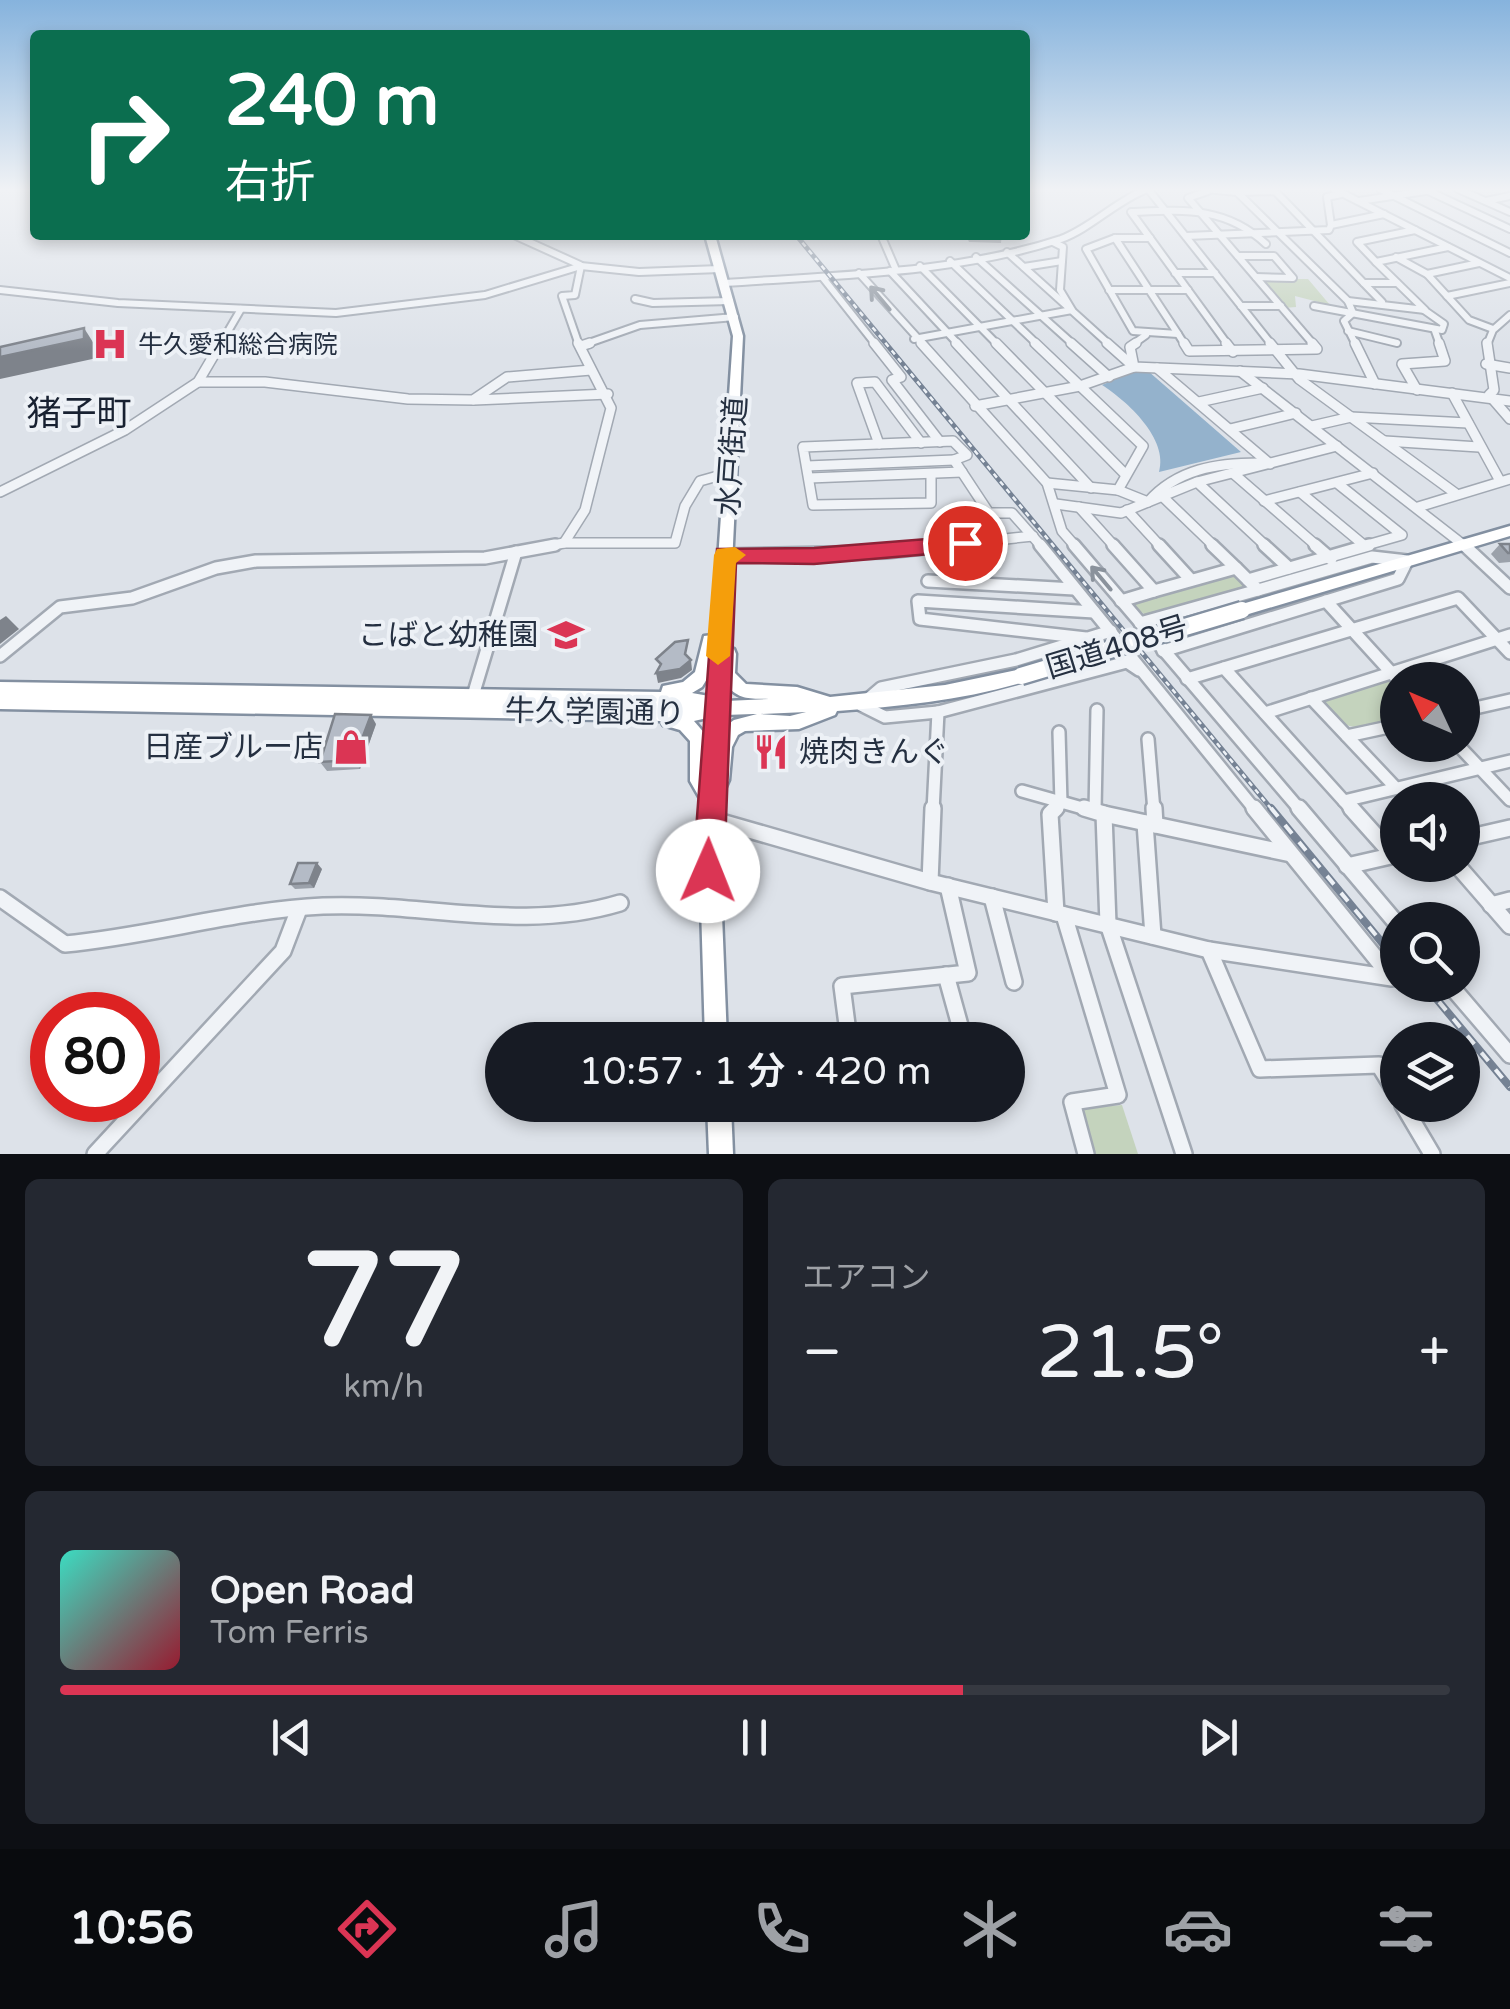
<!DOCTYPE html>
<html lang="ja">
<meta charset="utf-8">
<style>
body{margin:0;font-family:"Varela Round","Noto Sans JP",sans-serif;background:#242831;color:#f1f3f6;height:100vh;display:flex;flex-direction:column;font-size:38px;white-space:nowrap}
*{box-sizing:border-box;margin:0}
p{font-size:32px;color:#9ea1a6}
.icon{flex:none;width:55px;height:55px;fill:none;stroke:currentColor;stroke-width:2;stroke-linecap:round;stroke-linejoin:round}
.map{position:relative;height:1154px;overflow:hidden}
.drawer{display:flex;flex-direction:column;gap:25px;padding:25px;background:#0d0f14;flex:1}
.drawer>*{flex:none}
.banner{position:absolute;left:30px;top:30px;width:1000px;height:210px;border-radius:10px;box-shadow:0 5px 15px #0003;background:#0b6e4f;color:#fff;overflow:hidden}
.needle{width:65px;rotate:314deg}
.buttons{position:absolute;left:1380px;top:662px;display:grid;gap:20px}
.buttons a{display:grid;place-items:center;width:100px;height:100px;border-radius:50%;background:#171b24;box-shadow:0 5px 15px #0003;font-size:50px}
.speed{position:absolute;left:30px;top:992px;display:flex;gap:20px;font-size:50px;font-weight:700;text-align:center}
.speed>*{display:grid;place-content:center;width:130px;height:130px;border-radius:50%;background:#171b24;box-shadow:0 5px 15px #0003;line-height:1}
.speed .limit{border:15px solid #d22;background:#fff;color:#111}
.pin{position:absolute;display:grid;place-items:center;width:85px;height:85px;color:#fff;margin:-42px;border:5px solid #fff;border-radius:50%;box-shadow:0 2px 10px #0007}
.me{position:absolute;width:110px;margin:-55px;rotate:1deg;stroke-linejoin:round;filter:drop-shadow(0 0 8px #0008)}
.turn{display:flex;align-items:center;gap:35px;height:210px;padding:0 30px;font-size:45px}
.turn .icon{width:130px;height:130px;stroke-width:2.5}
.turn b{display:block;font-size:70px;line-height:85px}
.big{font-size:75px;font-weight:600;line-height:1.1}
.drawer .widget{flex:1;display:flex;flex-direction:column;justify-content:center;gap:15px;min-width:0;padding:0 35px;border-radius:15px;background:#242831}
.drawer .dial{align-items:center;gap:0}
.dial b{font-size:130px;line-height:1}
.song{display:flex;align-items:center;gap:30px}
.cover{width:120px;height:120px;border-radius:15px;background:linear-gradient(135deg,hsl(170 70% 55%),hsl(350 70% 35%))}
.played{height:10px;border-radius:5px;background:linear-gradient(90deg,#db3554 65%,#363941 65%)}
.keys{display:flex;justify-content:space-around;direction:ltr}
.heat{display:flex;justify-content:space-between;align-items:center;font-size:55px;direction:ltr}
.drawer .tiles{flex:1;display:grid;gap:25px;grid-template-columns:1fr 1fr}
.widget:last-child{grid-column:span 2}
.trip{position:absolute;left:485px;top:1022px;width:540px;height:100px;border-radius:50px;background:#171b24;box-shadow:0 5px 15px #0003;font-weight:600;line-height:100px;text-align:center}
.dock{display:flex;height:160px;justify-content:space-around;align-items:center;background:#090b0e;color:#9ea1a6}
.dock .icon{width:70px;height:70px}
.dock .selected{color:#db3554}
.dock b{font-size:45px;color:#f1f3f6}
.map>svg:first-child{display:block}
.green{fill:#c4d3bd}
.water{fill:#94b2cc}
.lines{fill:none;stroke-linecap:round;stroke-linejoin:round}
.minor-far3-casing{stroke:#a2a9b3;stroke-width:10}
.minor-far2-casing{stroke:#a2a9b3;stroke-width:12}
.minor-far1-casing{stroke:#a2a9b3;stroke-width:16}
.minor-casing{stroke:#a2a9b3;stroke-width:20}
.highway-casing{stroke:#8390a1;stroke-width:5}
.minor-far3{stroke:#f0f3f7;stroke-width:6}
.minor-far2{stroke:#f0f3f7;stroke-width:9}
.minor-far1{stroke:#f0f3f7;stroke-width:11}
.minor{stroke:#f0f3f7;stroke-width:15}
.highway{fill:#fff;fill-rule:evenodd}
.rail-far1-casing{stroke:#758294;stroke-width:5}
.rail-casing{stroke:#758294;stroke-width:8}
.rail-far1{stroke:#edf1f6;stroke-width:2.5;stroke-dasharray:5;stroke-linecap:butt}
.rail{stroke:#edf1f6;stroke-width:4;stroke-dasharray:11;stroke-linecap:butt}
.highway-bridge-casing{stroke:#8390a1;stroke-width:21;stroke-linecap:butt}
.highway-bridge{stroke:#fff;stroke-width:16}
.wall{fill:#9ba1aa}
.shaded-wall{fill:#7e838b}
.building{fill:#b4bbc6;stroke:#7e838b;stroke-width:2.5}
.oneway{stroke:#8a929c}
.route{fill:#db3554;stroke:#8e2237;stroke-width:2.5}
.slow{fill:#f59e0b}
.labels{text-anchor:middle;stroke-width:8;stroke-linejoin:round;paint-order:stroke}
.far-poi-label{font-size:25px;fill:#253041;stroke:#edf1f6;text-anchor:start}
.street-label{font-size:30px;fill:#253041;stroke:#edf1f6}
.poi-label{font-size:30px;fill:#253041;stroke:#edf1f6;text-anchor:end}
.quarter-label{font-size:35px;fill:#182131;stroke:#edf1f6}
</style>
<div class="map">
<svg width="1510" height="1154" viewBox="0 0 1510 1154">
<rect width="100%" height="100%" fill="#dde2e9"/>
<g class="green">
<polygon points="1261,279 1308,279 1330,305 1295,296 1296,307 1283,308"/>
<polygon points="1228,572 1237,575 1247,590 1151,619 1132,605 1133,600"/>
<path d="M1388,679L1397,682V719C1357,728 1350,737 1322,702Z"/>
<polygon points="1122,1105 1138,1154 1093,1154 1079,1109"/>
</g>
<path class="water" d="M1139,369L1148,371L1241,452L1159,472C1169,439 1127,401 1102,385Z"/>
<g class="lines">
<defs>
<g id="minor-far3">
<polyline points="1148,189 1272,345"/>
<polyline points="1206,189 1237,192 1348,301 1353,313 1344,321 1356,345"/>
<polyline points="1334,189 1510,278"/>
<polyline points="1380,189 1510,253"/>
<polyline points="1424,189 1510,229"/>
<polyline points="1458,189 1510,212"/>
<polyline points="1208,191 1188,198 1314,345"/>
<polyline points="1237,192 1275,191 1382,302"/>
<polyline points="1359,201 1432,190"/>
<polyline points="1486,201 1510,196"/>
<polyline points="1331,225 1327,197 1341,194"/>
<polyline points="881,235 896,270"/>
<polyline points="516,236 580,265"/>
<polyline points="1186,236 1329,230 1331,225 1384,214"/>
<polyline points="1115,238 1178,334"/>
<polyline points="1150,238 1115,238 1086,249 1133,331 1178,334 1185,345"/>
<polyline points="1007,252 1110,345"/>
<polyline points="1238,256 1274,256 1293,278 1256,277"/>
<polyline points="976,257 1074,345"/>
<polyline points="1396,257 1427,274 1469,320 1493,329"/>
<polyline points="950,261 1038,345"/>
<polyline points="1376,262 1357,242 1415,230"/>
<polyline points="920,266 998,345"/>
<polyline points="1024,267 1062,261"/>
<polyline points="890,271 959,345"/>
<polyline points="859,273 924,345"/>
<polyline points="1175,273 1215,273"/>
<polyline points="1427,274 1479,263"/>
<polyline points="823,278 876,345"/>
<path d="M725,283C835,275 955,274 1061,239C1091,228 1116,201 1147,189"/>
<polyline points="1364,283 1397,283"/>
<polyline points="0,290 118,303 336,313 485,295 581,266 639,272 720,269"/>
<polyline points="1109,290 1188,290"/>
<polyline points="1447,296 1510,283"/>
<polyline points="635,299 653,303 730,301"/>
<polyline points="1348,301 1425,310 1376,262 1448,247"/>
<polyline points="1241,306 1281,306"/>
<polyline points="1314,306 1442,330 1444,324 1424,310"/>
<polyline points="1348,331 1397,343"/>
<polyline points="1435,331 1440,345"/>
<polyline points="914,339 1072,310 1060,290 1063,247 1053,242"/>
<polyline points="220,345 241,309"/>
<polyline points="579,345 562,296 575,295 581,266"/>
<polyline points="583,345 640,325 735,317"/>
<polyline points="1132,345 1146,335"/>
<path d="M1228,345L1131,212C1183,210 1225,206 1266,244"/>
<polyline points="1487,345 1493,330 1510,315"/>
</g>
<g id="minor-far2">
<polyline points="874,343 901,377 892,380 940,442"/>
<polyline points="921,343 1047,483 1062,531 1076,547"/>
<polyline points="956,343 1091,488"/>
<polyline points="996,343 1125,474"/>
<polyline points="1035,343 1143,446 1118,490 1047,483"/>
<polyline points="1071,343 1109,377"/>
<polyline points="1107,343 1134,367 1299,374 1510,401"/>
<polyline points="1184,343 1189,351 1317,349 1312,343"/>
<polyline points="1226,343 1233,352"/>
<polyline points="1270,343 1299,379 1455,493"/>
<polyline points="1355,343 1375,384"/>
<polyline points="1487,343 1494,390 1489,395"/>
<polyline points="581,346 590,343"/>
<polyline points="1486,364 1510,368"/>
<polyline points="1157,368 1270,464"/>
<polyline points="1240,371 1466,547"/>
<polyline points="198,382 265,382 408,399 473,400 507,377 591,370"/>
<polyline points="1417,390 1402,364 1445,361 1439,343"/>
<polyline points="1452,393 1500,481"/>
<polyline points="1491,397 1510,419"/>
<polyline points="474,400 608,394"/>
<polyline points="1199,402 1263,388"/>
<polyline points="975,406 1080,386 1134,367 1130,347 1136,343"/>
<polyline points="1312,426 1351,417 1468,423"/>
<polyline points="1230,429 1296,413"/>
<polyline points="1385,441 1479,447"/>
<polyline points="879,444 857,383 875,382 921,443"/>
<polyline points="807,466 954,460"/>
<polyline points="931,474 931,503 813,505 803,447 953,441 967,455 954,460 989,513 1012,513 1042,547"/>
<polyline points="1234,474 1318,547"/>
<polyline points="809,478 962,472"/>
<polyline points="1197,482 1267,547"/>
<polyline points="1337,483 1402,535 1360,547"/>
<path d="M1118,490L1148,502C1177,469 1217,463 1259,463"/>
<polyline points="0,492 125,430 198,382 221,343"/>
<polyline points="1300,492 1365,546"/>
<polyline points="1162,496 1215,547"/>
<polyline points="1264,501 1373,473"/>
<polyline points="1056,504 1121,513 1197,482 1337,446"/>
<polyline points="1079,507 1115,547"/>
<polyline points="1418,507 1510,479"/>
<polyline points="1127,510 1161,547"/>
<polyline points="564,543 585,510 611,408 578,343"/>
<polyline points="965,543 954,518 989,513"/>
<polyline points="542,547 564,543 675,543 685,506 700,481 732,472"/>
<polyline points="930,547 1033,536"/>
</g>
<g id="minor-far1">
<polyline points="1040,545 1256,811"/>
<polyline points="1074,545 1301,811"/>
<polyline points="1113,545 1154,591 1236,568 1258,590 1372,557 1407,561 1398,579 1163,651"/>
<polyline points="1159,545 1191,580"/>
<polyline points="1212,545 1236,568"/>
<polyline points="1264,545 1289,568"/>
<polyline points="1315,545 1331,559"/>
<polyline points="1464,545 1510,588"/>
<polyline points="725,555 886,552 952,545"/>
<polyline points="1248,580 1369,545"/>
<polyline points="928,581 1074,589"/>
<polyline points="1121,601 1154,591"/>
<polyline points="1326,601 1398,680"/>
<polyline points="1140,623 1258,590"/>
<polyline points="1111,631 1016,660 881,688 861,705 885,717 938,712 1127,662 1139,670"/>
<polyline points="1086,638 920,619 918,601 1094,612"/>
<polyline points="0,656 60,607 132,598 216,568 256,561 485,558 555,545"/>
<polyline points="1224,668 1353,811"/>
<polyline points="1187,679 1458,598 1510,653"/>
<polyline points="1311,698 1395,787"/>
<polyline points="472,699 516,552"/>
<polyline points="1462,711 1510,700"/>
<polyline points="1265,713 1510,635"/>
<polyline points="1347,736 1398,725"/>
<polyline points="1148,739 1154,811"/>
<polyline points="1458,745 1510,800"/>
<polyline points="1022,791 1093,811"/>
<polyline points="1344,801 1510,761"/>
<polyline points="933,811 938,712"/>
<polyline points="1053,811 1061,803 1059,732"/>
<polyline points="1095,811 1097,710"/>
</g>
<g id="minor">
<polyline points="1056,808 1050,814 1056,913"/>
<polyline points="1084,808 1104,814 1108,924 1184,1154"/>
<polyline points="1154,808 1155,825"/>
<polyline points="1299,808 1398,925"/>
<polyline points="1351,808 1393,855"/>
<polyline points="1104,814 1291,854"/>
<polyline points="711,819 930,882 1209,950 1392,978 1254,808"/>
<polyline points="1145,823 1153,936"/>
<polyline points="1462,839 1510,828"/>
<polyline points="1457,865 1510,926"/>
<polyline points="1347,866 1395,855"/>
<polyline points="930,882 933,808"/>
<polyline points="992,897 1014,982"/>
<path d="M0,898L65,944C152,936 236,910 323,906C424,902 521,933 620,903"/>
<polyline points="1491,905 1510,900"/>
<polyline points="1064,915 1118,1095 1072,1102 1086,1154"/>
<polyline points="1209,950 1260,1069 1379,1065 1398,1096"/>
<polyline points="946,975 964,1040"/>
<polyline points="1450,985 1510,1055"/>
<polyline points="849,1040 842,986 968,973 948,886"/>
<polyline points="1403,1105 1432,1154"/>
<polyline points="95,1154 283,951 299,909"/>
</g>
<g id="highway">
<path d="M705,235H715L743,336L728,648L734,649L736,654L735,673L746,684L797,687L830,697L945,685L1021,669L1027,671L1029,676L1027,681C966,700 901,706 837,711L835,715L799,729L745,731L738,735L732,747L729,780L721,798L719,839L727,1040H705L699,839L702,802L690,781V741L680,730L663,725L661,721L0,709V682L661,692L663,686L683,682L695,672L704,636L713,635L733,336ZM710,674L709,696L692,693L702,687ZM726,685C741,701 749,698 769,699L726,701ZM806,712L790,716L760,714ZM753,714H757L734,720L724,727L725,715ZM707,718L706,735L694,721Z"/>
<polygon points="1510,526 1510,536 1242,616 1237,614 1234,610 1237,606 1242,604"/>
<polygon points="707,1105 731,1105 733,1154 709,1154"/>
</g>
</defs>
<use href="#minor-far3" class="minor-far3-casing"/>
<use href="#minor-far2" class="minor-far2-casing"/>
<use href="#minor-far1" class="minor-far1-casing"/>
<use href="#minor" class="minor-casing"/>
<use href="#highway" class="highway-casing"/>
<use href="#minor-far3" class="minor-far3"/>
<use href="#minor-far2" class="minor-far2"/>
<use href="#minor-far1" class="minor-far1"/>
<use href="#minor" class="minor"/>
<use href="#highway" class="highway"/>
<defs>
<polyline id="rail-far1" points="796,235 1273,811"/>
<g id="rail">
<polyline points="1271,808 1398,962"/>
<polyline points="1425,985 1510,1087"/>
</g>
</defs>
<use href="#rail-far1" class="rail-far1-casing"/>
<use href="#rail" class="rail-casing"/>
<use href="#rail-far1" class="rail-far1"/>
<use href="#rail" class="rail"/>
<defs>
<polyline id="highway-bridge" points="1021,676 1242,610"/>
</defs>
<use href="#highway-bridge" class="highway-bridge-casing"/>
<use href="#highway-bridge" class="highway-bridge"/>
</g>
<g class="wall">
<polygon points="966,235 1002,235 1001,243 969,242"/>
<polygon points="1500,544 1510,544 1510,562 1499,563 1491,554"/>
<polygon points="376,724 360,769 327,771 320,762"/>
<polygon points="322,869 314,888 295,889 290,884"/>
</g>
<g class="shaded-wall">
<polygon points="84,328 96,347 97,358 0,379 0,357"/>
<polygon points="6,616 19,629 0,644 0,620"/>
<polygon points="691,660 692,670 681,678 658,683 656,673"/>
<polygon points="371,715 376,724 360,769 354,760"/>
<polygon points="317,863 322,869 314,888 309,883"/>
</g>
<g class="building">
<polygon points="84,328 84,339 0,357 0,347"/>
<polygon points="1500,544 1510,544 1510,553 1508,553"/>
<polygon points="688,640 685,654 691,660 680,669 656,673 661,664 656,659 675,642"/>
<polygon points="1432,673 1439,680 1422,680 1418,676"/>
<polygon points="335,714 371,715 354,760 320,762"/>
<polygon points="298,863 317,863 309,883 290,884"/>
</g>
<defs><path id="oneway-shaft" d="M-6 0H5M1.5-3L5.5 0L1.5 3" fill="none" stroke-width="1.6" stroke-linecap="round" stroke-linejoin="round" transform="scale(2.5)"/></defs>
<g class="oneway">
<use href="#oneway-shaft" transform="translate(880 298) rotate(-130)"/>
<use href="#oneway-shaft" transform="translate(1101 578) rotate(-130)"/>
</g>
<linearGradient id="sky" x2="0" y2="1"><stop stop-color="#86b3dd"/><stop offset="0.54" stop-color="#f0f2f5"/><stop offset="1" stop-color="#f0f2f5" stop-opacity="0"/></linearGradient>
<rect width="1510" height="351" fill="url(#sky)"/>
<polygon class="route" points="965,536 976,543 965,551 814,564 736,563 724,871 719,881 708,885 698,881 693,871 717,549 814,548"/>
<polygon class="slow" points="735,547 746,555 736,563 730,656 718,665 706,656 714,555 717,549"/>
<defs>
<symbol id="hospital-bare" viewBox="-9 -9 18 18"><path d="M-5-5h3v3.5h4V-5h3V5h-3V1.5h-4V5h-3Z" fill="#db3554" stroke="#edf1f6" stroke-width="2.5" paint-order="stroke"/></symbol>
<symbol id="school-bare" viewBox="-9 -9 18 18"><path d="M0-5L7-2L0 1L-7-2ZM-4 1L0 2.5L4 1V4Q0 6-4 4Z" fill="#db3554" stroke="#edf1f6" stroke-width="2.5" paint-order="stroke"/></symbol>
<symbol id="shop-bare" viewBox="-9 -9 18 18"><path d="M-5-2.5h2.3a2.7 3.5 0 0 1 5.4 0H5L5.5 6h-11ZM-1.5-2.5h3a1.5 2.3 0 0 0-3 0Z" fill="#db3554" stroke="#edf1f6" stroke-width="2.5" paint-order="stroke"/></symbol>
<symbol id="restaurant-bare" viewBox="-9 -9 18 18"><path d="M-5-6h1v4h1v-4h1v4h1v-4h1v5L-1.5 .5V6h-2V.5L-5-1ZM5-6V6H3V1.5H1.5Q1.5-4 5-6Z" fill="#db3554" stroke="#edf1f6" stroke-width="2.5" paint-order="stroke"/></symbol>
</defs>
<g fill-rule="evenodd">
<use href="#hospital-bare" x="85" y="319" width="50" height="50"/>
<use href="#school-bare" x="541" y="610" width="50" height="50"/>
<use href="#shop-bare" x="326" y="722" width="50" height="50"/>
<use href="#restaurant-bare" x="746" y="727" width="50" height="50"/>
</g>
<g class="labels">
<g class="far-poi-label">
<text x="138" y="353">牛久愛和総合病院</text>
</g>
<g class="street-label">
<text transform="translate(732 456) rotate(-86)" y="10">水戸街道</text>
<text transform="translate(1117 647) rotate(-17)" y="10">国道408号</text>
<text transform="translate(595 712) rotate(1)" y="10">牛久学園通り</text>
</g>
<g class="poi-label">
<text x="538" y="645">こばと幼稚園</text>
<text x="323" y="757">日産ブルー店</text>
<text x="799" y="762" text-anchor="start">焼肉きんぐ</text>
</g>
<g class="quarter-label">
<text x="79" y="425">猪子町</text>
</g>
</g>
</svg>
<div class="buttons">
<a><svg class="needle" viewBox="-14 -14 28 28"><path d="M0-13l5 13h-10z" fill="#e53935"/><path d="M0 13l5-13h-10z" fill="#9ea1a6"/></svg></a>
<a><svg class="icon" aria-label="sound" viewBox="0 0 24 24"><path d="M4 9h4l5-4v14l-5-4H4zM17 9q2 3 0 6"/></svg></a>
<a><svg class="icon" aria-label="search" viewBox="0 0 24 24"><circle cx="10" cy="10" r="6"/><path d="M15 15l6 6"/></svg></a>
<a><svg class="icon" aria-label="layers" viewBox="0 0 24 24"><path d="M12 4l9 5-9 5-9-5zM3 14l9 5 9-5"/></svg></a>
</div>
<div class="speed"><div class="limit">80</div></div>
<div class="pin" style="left:965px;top:543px;background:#d93025"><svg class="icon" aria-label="arrive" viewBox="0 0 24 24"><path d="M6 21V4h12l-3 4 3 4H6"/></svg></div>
<svg class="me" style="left:708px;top:871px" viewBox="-20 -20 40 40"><circle r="19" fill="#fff"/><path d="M0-13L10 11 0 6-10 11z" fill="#db3554"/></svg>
<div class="trip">10:57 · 1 分 · 420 m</div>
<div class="banner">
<div class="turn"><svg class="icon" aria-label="right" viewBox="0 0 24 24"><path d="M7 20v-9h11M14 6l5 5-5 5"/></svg><div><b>240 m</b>右折</div></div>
</div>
</div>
<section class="drawer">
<div class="tiles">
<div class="widget dial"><b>77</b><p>km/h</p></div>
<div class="widget"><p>エアコン</p>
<div class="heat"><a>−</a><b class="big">21.5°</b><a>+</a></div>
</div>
<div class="widget">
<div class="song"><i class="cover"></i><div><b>Open Road</b><p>Tom Ferris</p></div></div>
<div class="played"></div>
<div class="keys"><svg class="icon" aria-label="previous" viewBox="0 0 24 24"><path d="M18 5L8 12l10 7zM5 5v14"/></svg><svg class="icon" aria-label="pause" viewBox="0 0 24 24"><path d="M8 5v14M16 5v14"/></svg><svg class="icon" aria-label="next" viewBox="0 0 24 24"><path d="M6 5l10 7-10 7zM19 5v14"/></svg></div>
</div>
</div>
</section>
<nav class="dock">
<b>10:56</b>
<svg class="icon selected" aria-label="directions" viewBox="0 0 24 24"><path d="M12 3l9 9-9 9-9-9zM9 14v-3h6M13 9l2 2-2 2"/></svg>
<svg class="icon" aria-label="music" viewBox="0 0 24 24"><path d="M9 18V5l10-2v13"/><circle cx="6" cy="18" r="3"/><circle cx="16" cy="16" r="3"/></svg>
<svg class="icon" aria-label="phone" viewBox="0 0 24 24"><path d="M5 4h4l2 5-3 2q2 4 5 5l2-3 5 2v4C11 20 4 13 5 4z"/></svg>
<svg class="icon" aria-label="climate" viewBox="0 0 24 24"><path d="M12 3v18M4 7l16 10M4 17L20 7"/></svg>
<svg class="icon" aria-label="car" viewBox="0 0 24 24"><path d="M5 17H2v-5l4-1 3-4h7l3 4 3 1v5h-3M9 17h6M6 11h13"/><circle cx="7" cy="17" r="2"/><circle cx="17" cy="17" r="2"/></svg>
<svg class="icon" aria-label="filters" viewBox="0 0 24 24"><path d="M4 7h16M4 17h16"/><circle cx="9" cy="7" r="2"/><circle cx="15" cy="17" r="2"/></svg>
</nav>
